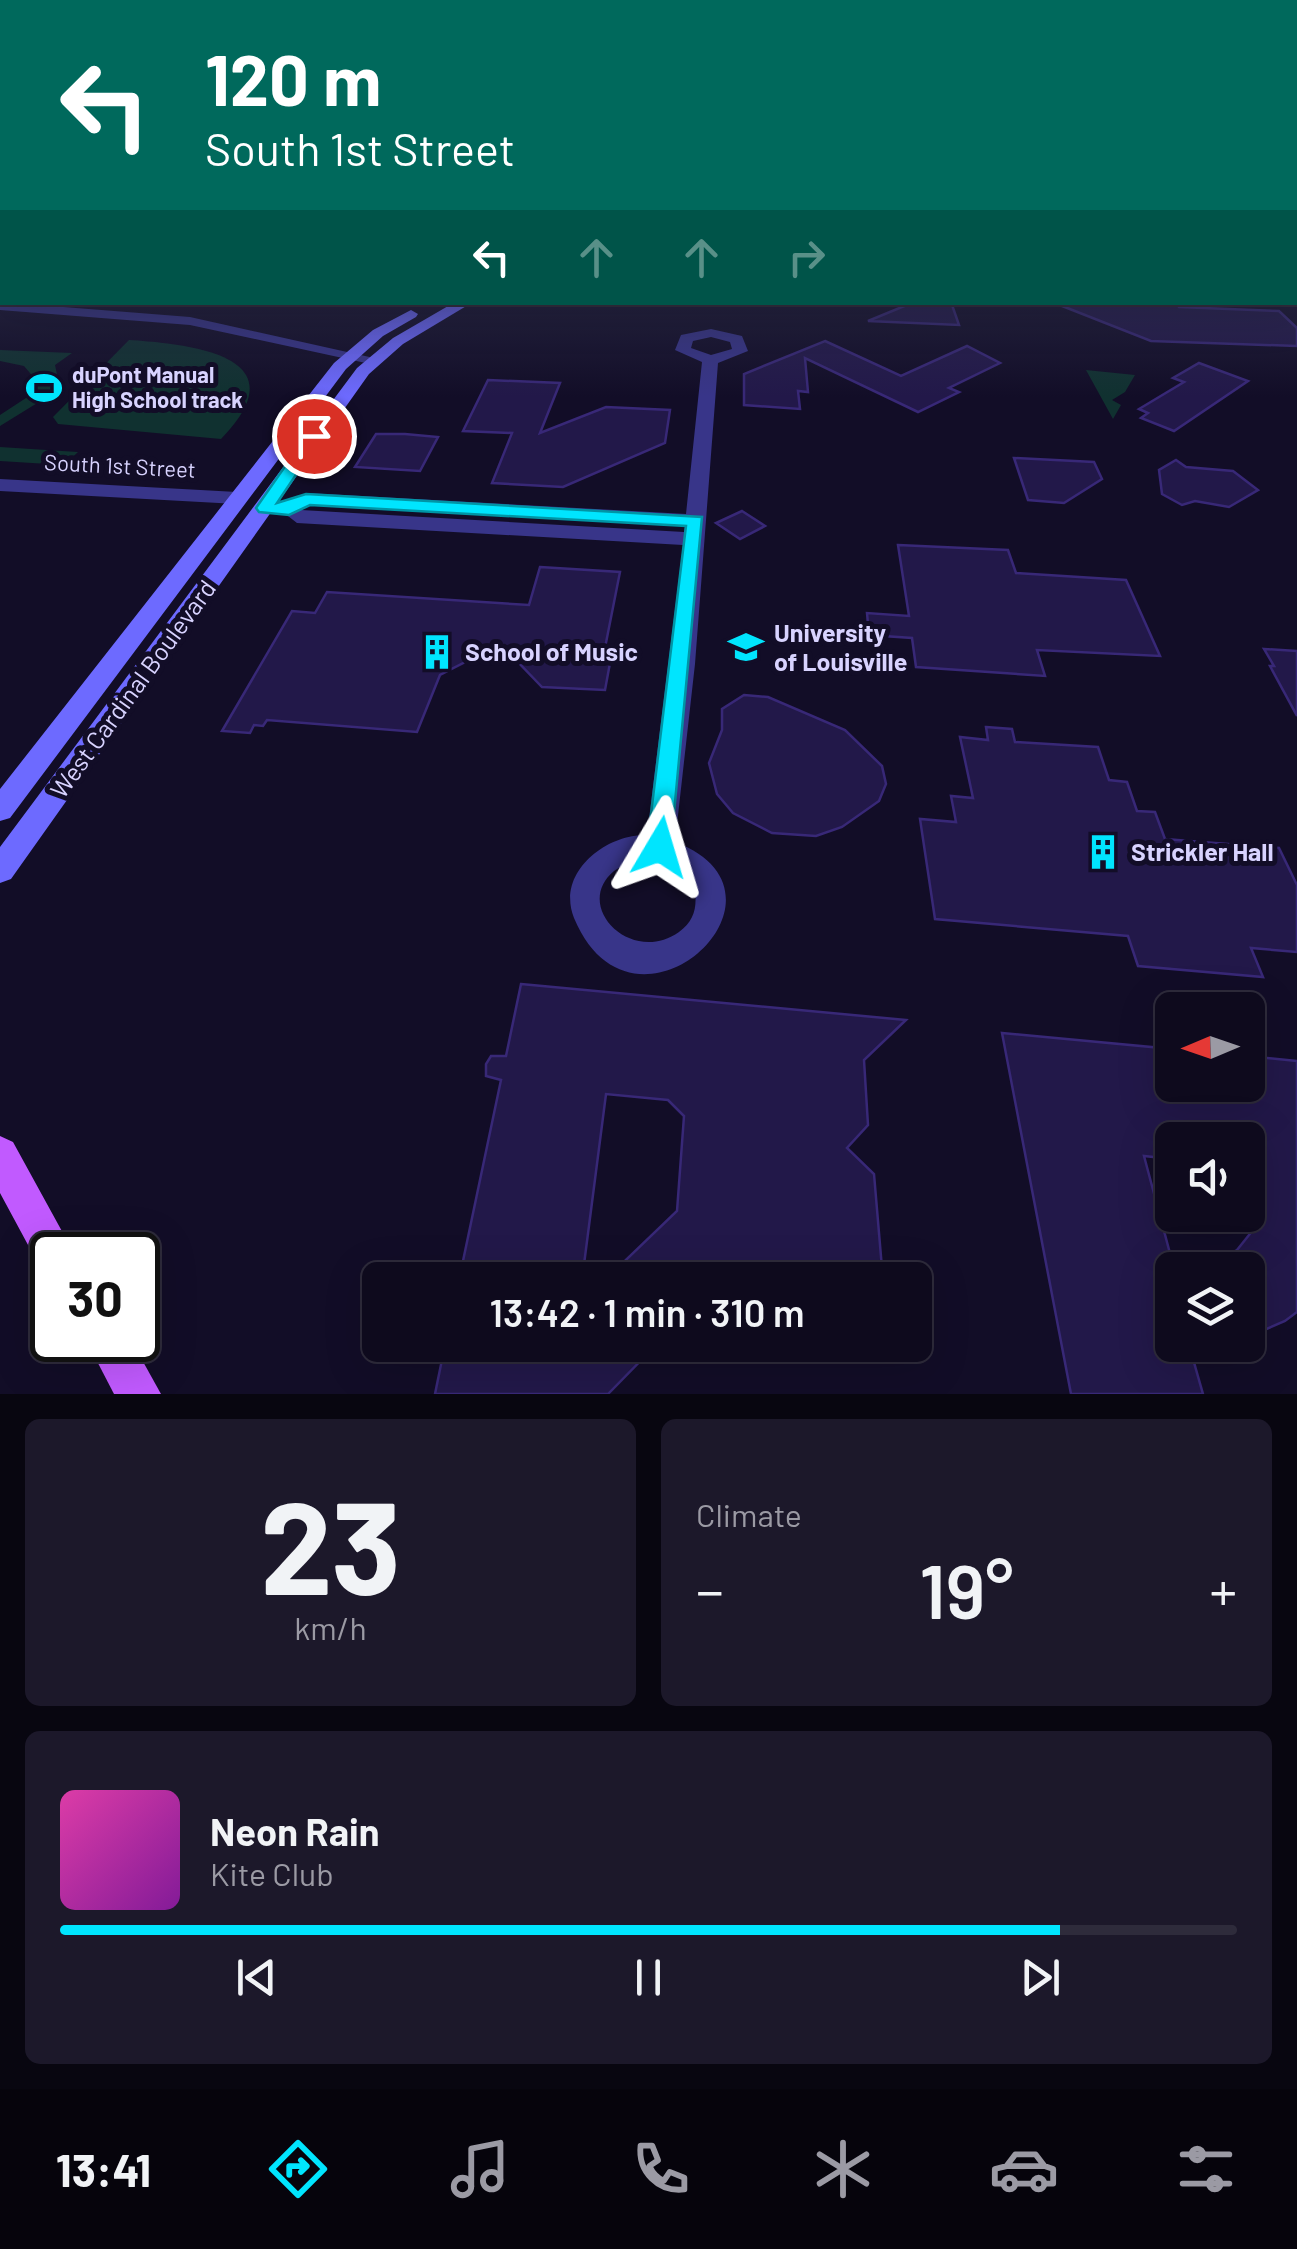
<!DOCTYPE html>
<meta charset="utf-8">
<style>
body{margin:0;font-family:Barlow,sans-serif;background:#1c182a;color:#f1f3f6;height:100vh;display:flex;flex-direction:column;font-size:38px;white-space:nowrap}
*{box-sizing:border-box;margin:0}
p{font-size:32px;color:#9b9aa4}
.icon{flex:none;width:55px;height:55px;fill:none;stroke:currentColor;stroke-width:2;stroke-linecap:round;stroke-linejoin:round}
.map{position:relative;height:1394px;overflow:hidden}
.panel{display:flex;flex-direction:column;gap:25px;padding:25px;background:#080610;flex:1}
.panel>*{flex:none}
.top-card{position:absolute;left:0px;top:0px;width:1298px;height:305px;box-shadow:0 10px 40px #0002,0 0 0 2px #2e2b3b;background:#00695c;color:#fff;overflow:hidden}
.needle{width:65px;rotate:268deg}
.controls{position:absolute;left:1155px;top:992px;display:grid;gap:20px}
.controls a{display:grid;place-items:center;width:110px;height:110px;border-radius:15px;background:#0e0a1d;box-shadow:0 10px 40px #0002,0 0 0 2px #2e2b3b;font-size:50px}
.speed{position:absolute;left:30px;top:1232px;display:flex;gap:20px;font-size:50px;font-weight:700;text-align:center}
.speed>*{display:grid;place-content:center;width:130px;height:130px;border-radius:50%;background:#0e0a1d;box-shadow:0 10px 40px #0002,0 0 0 2px #2e2b3b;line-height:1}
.speed .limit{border:5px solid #111;border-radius:15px;background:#fff;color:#111}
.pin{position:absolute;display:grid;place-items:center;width:85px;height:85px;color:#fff;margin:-42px;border:5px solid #fff;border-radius:50%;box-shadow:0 2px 10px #0007}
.me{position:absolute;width:110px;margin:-55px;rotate:7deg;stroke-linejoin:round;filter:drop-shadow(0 0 8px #0008)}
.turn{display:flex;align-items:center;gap:35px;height:210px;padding:0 40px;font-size:45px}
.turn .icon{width:130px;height:130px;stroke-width:2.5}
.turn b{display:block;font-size:70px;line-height:85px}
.lanes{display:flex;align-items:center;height:95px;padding:0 40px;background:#0003;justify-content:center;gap:50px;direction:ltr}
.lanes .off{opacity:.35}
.big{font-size:75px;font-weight:600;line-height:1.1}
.panel .card{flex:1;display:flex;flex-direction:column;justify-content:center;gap:15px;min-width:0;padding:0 35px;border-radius:15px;background:#1c182a}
.panel .dial{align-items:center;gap:0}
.dial b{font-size:130px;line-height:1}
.song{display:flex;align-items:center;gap:30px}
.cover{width:120px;height:120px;border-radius:15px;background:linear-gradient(135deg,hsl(320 70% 55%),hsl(290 70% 35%))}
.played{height:10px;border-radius:5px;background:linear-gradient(90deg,#00e5fe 85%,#2e2b3b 85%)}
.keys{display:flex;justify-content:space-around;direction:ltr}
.heat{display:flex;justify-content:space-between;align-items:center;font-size:55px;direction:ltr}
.panel .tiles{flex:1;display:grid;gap:25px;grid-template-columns:1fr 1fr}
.card:last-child{grid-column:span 2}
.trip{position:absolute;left:362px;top:1262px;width:570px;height:100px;border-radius:15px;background:#0e0a1d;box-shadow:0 10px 40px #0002,0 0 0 2px #2e2b3b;font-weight:600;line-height:100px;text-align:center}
.menu{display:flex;height:160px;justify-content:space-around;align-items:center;background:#06040c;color:#9b9aa4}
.menu .icon{width:70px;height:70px}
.menu .selected{color:#00e5fe}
.menu b{font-size:45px;color:#f1f3f6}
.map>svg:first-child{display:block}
.green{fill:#103130}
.building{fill:#221849;stroke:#382877;stroke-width:2.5}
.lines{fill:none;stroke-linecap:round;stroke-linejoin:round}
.minor{fill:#383589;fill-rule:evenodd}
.tertiary{fill:#383589;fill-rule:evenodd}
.secondary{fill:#6d6aff;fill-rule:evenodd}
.primary{fill:#c15aff;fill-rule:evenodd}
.route{fill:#00e5fe;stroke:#0095a5;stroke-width:2.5}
.labels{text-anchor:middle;stroke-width:10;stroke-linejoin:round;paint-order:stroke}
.far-poi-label{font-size:22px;font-weight:bold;fill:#d8d3ff;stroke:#120d27;text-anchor:start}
.far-street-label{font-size:22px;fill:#d8d3ff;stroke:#120d27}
.poi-label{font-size:25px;font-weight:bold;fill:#d8d3ff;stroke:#120d27;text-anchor:start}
.street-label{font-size:25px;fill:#d8d3ff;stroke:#120d27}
</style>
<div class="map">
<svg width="1297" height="1394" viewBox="0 0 1297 1394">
<rect width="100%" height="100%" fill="#120d27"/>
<g class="green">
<path d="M129,340C192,344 302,356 221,439L58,424L53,417Z"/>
<polygon points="0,350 72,353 55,365 58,379 47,397 0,426 0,415 26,398 36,380 24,366 0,361"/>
<polygon points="1086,370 1135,375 1125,392 1112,400 1121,405 1113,419"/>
<polygon points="0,447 78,452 64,465 0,461"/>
</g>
<g class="building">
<polygon points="914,302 951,302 959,325 868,321"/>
<polygon points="1052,302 1175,302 1179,307 1279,311 1297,328 1297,346 1151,341"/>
<polygon points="825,341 901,376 967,346 1000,363 949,388 959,392 918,412 805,358 808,392 798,391 800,409 744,405 744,374"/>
<polygon points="1199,363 1248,381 1174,431 1141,418 1148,413 1139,409 1184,382 1173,378"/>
<polygon points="488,380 560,383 540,433 606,407 670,410 665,443 563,487 492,483 512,433 463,431"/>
<polygon points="376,434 405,434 438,437 420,471 355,467"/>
<polygon points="1014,458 1094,462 1102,479 1064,503 1028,500"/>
<polygon points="1176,460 1186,467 1233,471 1258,490 1229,507 1195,501 1182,505 1162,494 1159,470"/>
<polygon points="742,511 765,526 740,539 716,523"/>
<polygon points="898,545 1008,550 1016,573 1126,580 1160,656 1037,650 1045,676 916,667 912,638 869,635 867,613 909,616"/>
<polygon points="540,567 620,572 602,663 610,663 605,690 542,687 513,657 479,655 440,675 417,732 267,720 263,726 254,725 250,733 222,731 292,611 315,613 327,592 529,605"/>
<polygon points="1264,649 1297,651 1297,716 1270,666 1274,666"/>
<polygon points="744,695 768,697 845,730 882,766 886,784 879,801 842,827 816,836 772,833 733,813 717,794 709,763 722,730 722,709"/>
<polygon points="986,727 1012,729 1015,742 1098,747 1109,780 1127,782 1137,811 1155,812 1165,839 1279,848 1297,885 1297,952 1251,948 1263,977 1138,966 1128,936 935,919 920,819 956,822 951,796 973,798 960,737 988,740"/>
<polygon points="521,984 906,1020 864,1060 868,1125 847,1148 874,1174 883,1280 605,1280 677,1211 684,1116 668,1100 606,1094 582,1280 459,1280 501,1080 486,1076 486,1064 491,1056 506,1056"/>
<polygon points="1002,1033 1172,1049 1172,1085 1248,1085 1248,1056 1297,1061 1297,1312 1285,1321 1248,1337 1248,1270 1198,1270 1237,1250 1253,1230 1259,1197 1252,1167 1248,1167 1248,1140 1172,1140 1172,1159 1144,1156 1172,1261 1172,1345 1189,1345 1203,1394 1071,1394"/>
<polygon points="445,1345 656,1345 608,1394 435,1394"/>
</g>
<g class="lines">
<g class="minor">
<polygon points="1295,217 1297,218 1297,226 1295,225"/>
<polygon points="53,302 70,302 55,312 48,308"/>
<path d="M711,329L742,336L748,351L718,363L695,664L675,842C813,894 633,1060 574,918C556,873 605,834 647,835L683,545L297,523L279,509L307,493L686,514L702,362L675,350L681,335ZM711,337L730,342L732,349L711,355L691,348L693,341ZM310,505L685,526L684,532L301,510ZM643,858L666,864L695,891C697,908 694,921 679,932C631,966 572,906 614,871C622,865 634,862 643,858Z"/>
<polygon points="0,479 237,492 247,498 237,504 0,491"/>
</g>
<g class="tertiary">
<rect x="1295" y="213" width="2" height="6"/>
<polygon points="0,302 190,317 383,360 375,365 190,325 0,310"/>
</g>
<g class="secondary">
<polygon points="455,302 473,302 403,344 369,374 11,879 0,883 0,847 357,368 393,338"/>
<polygon points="411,310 418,314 416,317 383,336 346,369 10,818 0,821 0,789 334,363 373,330"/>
</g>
<g class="primary">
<polygon points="0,1136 13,1142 75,1255 52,1255 52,1274 41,1269 0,1193"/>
<polygon points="86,1340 131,1340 161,1394 114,1394"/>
</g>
</g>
<linearGradient id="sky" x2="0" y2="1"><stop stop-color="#0a0715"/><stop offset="0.51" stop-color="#333552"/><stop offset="1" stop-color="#333552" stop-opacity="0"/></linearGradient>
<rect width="1297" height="397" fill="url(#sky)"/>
<polygon class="route" points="314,431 322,436 277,503 306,494 702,517 670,855 651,855 647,847 686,526 310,505 289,515 259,512 256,508 309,432"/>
<defs>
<symbol id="stadium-bare" viewBox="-9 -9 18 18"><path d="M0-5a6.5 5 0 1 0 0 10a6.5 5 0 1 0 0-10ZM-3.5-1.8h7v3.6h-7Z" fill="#00e5fe" stroke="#120d27" stroke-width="2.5" paint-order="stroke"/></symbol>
<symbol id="university-bare" viewBox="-9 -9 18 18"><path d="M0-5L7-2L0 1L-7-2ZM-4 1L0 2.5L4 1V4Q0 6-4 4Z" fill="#00e5fe" stroke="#120d27" stroke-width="2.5" paint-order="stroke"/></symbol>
<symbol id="building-bare" viewBox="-9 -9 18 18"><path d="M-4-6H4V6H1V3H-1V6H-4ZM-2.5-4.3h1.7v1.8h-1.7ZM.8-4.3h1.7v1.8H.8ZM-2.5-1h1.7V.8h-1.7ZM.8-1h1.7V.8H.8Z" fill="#00e5fe" stroke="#120d27" stroke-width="2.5" paint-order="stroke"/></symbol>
</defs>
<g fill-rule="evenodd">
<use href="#stadium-bare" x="19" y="363" width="50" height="50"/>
<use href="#university-bare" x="721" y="622" width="50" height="50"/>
<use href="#building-bare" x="412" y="627" width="50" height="50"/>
<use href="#building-bare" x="1078" y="827" width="50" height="50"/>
</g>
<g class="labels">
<g class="far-poi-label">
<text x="72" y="383">duPont Manual<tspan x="72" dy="25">High School track</tspan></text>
</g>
<g class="far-street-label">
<text transform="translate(120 466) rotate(3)" y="8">South 1st Street</text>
</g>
<g class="poi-label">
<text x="774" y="642">University<tspan x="774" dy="29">of Louisville</tspan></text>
<text x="465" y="661">School of Music</text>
<text x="1131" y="861">Strickler Hall</text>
</g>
<g class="street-label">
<text transform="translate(133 689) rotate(-54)" y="9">West Cardinal Boulevard</text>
</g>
</g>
</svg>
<div class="controls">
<a><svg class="needle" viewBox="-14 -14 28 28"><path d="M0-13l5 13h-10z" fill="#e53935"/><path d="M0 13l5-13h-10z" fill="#9b9aa4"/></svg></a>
<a><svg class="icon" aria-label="sound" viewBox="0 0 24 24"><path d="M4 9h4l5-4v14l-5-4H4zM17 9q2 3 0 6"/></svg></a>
<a><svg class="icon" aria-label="layers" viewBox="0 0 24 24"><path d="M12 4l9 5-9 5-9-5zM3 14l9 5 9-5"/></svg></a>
</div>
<div class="speed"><div class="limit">30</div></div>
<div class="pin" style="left:314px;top:436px;background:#d93025"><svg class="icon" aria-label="arrive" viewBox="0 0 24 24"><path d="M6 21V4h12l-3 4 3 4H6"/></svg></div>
<svg class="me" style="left:660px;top:847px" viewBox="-20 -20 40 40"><path d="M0-17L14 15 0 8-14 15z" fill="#00e5fe" stroke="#fff" stroke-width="4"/></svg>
<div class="trip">13:42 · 1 min · 310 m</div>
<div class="top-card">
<div class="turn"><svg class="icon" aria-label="left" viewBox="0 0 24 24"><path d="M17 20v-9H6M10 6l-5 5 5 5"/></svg><div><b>120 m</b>South 1st Street</div></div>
<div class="lanes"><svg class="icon" aria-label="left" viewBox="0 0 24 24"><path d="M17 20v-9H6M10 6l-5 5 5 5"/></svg><svg class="icon off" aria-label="ahead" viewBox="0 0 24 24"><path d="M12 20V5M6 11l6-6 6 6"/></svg><svg class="icon off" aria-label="ahead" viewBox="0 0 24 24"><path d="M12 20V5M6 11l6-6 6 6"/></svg><svg class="icon off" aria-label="right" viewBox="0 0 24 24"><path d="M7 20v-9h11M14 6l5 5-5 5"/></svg></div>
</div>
</div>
<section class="panel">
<div class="tiles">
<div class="card dial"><b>23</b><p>km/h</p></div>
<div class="card"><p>Climate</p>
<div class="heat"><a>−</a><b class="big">19°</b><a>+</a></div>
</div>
<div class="card">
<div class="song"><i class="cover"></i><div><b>Neon Rain</b><p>Kite Club</p></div></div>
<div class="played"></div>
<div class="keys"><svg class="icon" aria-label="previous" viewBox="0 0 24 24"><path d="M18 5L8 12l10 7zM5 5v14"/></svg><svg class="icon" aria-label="pause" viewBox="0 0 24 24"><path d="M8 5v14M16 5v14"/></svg><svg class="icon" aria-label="next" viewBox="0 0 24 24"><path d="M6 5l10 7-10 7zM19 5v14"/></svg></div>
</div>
</div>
</section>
<nav class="menu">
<b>13:41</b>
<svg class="icon selected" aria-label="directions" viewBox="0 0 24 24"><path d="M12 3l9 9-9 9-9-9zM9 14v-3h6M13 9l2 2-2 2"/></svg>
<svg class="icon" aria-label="music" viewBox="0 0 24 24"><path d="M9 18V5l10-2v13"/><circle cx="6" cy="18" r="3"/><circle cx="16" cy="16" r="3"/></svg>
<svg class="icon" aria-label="phone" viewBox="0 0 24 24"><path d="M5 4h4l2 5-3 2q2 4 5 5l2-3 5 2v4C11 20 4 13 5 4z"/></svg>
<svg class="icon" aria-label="climate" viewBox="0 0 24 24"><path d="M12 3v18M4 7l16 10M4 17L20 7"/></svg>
<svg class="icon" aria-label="car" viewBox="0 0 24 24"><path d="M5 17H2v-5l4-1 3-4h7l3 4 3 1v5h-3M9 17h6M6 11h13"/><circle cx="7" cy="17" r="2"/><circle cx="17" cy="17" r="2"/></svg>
<svg class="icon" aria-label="filters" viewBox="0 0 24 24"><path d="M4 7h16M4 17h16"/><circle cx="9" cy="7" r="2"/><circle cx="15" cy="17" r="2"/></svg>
</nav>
